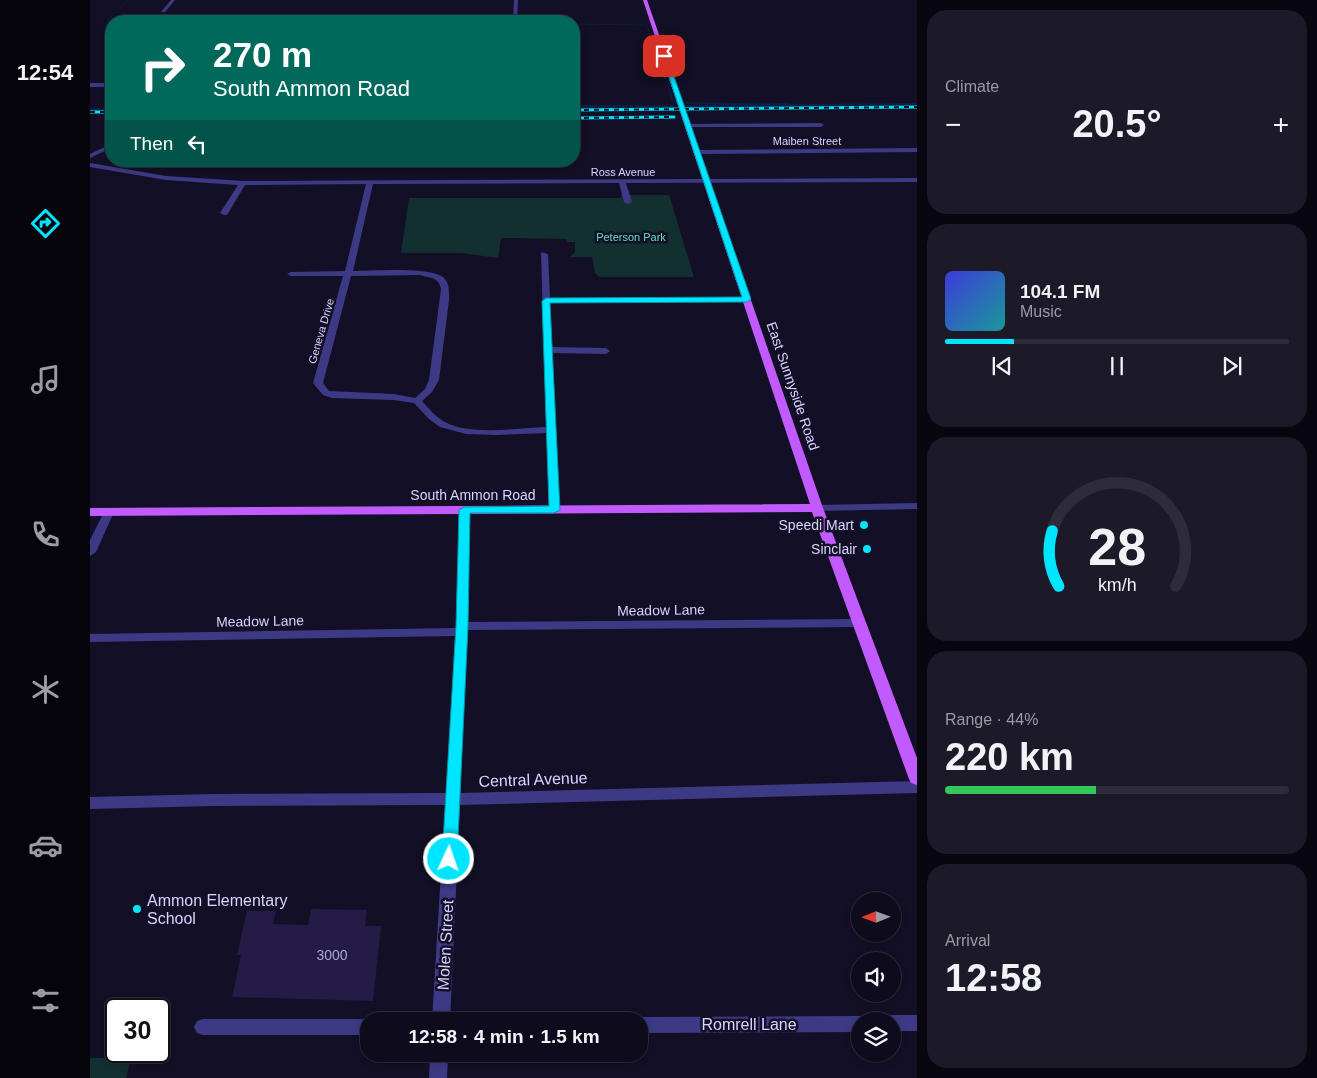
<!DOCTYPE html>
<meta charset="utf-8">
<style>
body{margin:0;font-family:Arial,sans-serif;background:#1c1929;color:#f1f3f6;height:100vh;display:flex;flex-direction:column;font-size:19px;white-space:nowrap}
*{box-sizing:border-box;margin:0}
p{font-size:16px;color:#9b9ba3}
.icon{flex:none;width:28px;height:28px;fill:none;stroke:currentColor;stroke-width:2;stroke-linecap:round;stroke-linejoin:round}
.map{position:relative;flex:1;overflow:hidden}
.sheet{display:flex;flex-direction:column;gap:10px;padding:10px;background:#08060f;width:400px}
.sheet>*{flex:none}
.guide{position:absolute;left:15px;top:15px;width:475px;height:152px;border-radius:20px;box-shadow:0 2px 8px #0003,0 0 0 1px #2e2b3b;background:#00695c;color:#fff;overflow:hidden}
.needle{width:32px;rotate:269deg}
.controls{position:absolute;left:761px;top:892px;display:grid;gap:10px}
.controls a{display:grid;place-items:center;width:50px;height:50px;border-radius:50%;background:#0e0b1c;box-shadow:0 2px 8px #0003,0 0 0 1px #2e2b3b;font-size:25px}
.speed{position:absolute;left:15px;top:998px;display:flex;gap:10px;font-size:25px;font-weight:700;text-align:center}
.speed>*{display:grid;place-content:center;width:65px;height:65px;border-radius:50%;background:#0e0b1c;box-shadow:0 2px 8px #0003,0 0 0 1px #2e2b3b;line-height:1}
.speed .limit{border:2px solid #111;border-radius:8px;background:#fff;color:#111}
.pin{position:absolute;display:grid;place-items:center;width:42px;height:42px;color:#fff;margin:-21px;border-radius:10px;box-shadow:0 2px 8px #0006}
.me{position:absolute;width:55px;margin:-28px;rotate:3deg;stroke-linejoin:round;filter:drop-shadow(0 0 4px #0008)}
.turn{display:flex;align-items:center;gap:18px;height:105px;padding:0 25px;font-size:22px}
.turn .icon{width:65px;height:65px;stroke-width:2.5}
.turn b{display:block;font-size:35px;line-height:42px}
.then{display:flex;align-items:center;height:48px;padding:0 25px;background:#0003;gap:10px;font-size:19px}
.big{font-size:38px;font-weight:600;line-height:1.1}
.sheet .widget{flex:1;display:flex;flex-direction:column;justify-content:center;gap:8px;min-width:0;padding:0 18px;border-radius:20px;background:#1c1929}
.sheet .dial{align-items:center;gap:0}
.dial svg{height:130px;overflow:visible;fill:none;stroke:#2e2b3b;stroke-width:7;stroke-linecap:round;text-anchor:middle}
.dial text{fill:#f1f3f6;stroke:none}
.song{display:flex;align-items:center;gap:15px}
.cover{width:60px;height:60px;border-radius:8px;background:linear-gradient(135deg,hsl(240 70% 55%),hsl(180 70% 35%))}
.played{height:5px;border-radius:2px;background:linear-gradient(90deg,#00e5ff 20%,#2e2b3b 20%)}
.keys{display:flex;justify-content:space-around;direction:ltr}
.heat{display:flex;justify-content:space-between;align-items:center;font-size:28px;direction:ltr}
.charge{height:8px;border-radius:4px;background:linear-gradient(90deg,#34c759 44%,#2e2b3b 0)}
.trip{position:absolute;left:270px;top:1012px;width:288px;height:50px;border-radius:20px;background:#0e0b1c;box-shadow:0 2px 8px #0003,0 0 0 1px #2e2b3b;font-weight:600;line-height:50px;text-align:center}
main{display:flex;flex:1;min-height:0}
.menu{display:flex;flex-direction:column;width:90px;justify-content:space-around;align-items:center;background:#06040b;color:#9b9ba3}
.menu .icon{width:35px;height:35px}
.menu .selected{color:#00e5ff}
.menu b{font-size:22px;color:#f1f3f6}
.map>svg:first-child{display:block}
.green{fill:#12302f}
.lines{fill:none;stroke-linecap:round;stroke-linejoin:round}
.stream-far1{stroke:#0a1f44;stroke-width:1}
.stream{stroke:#0a1f44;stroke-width:2}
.canal{fill:#0a1f44;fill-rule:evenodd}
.building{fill:#241b47}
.minor{fill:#3d3a85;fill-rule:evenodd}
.major{fill:#c25bff;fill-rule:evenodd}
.rail-casing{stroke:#00e5ff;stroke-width:3}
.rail{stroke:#130f26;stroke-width:2;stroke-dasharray:5;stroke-linecap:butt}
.route{fill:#00e5ff;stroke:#0095a6}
.poi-dot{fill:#00e5ff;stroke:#130f26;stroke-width:2}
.labels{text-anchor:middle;stroke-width:5;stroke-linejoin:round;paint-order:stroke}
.far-street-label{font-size:11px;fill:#d9d4ff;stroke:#130f26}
.far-park-label{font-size:11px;fill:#5fe0c0;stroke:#130f26}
.street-label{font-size:14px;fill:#d9d4ff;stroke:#130f26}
.poi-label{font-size:14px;fill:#d9d4ff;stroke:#130f26;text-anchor:end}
.near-number-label{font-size:14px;fill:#aca6d1}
.near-street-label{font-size:16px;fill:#d9d4ff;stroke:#130f26}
.near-poi-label{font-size:16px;fill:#d9d4ff;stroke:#130f26;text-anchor:start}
</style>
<main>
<nav class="menu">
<b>12:54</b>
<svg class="icon selected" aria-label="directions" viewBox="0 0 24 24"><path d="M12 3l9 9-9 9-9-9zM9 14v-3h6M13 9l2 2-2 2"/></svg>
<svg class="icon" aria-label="music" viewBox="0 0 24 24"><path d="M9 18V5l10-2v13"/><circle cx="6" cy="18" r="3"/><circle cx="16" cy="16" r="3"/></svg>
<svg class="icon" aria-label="phone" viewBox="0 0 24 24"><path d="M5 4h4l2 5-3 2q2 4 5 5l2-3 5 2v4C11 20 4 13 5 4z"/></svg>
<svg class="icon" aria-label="climate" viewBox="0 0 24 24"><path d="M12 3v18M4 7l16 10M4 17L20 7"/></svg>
<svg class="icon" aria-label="car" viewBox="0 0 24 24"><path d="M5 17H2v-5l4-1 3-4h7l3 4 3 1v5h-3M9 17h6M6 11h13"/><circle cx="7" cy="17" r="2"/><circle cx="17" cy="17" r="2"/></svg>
<svg class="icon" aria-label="filters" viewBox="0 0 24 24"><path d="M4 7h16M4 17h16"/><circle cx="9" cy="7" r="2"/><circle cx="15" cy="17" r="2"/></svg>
</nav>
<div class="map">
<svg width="827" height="1078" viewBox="0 0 827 1078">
<rect width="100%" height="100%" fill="#130f26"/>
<g class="green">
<polygon points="531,195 579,195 604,277 509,277 505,273 502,257 480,257 485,252 485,242 477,242 477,239 411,238 408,258 371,253 311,253 319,198 531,198"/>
<polygon points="0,1058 41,1058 36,1078 0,1078"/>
</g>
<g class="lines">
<g class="stream-far1">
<polyline points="484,24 557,25 580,93"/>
<polyline points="21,26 15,24 37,0"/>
</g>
<g class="stream">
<polyline points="580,92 583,101 586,103"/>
<polyline points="596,103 708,105 827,104"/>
</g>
<g class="canal">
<polygon points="698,103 700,106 598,109 595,107 598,105"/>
<polygon points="484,105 583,105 586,107 583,109 484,109"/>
<rect x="0" y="108" width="21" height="4"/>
</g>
</g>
<polygon class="building" points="221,909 277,910 275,926 291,926 283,1001 142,997 151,955 147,955 157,911 186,911 183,924 218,925"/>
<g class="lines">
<g class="minor">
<polygon points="81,0 85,0 75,12 71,12"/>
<polygon points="424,0 428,0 427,20 426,21 423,20"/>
<rect x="0" y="83" width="21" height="4"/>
<polygon points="599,124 731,123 734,125 731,127 597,127 597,125"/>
<polygon points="21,144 21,148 0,158 0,154"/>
<polygon points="827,148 827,152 607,154 604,152 607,150"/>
<path d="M0,163L76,176L153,181L827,178V182L536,183L542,202L538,204L534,202L529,183L283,184L263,271C281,271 341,266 354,278C360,284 359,293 359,300L349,380L342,392L332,401C339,409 346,417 355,422C381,436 427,428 456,427L451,252L458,254L460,298L657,297L661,299L657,301L460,303L462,347L516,348L520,351L516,354L462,353L469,510L464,513L459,510L456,433L406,435L376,434L350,427L339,419L324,403L304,400L242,398L233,395L223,383L253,276H201L197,274L201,272L255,271L276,184L155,185L137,215H134L130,213L148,185L76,180L0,167ZM330,275C340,278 349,277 351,289L339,380L335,389L325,398L304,394L239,391L233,383L261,276Z"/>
<polygon points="827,503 827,509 727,511 722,508 727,505"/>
<polygon points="375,507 380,510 378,622 770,619 774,620 776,623 774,626 770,627 378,630 370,793 827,781 827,793 370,805 360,1021 342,1021 355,805 123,806 0,809 0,797 123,794 356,793 365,636 0,642 0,634 366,628 370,510"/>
<polygon points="19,509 24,512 6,552 0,556 0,540 14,512"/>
<polygon points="802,1015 827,1015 827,1031 802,1031 802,1021 794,1021 796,1017"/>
<polygon points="770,1016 776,1018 778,1021 770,1021 770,1032 549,1033 549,1021 542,1021 549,1017"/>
<polygon points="113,1019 279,1019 285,1021 279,1021 279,1035 113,1035 107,1033 104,1027 107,1021"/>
<polygon points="340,1054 358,1054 357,1078 339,1078"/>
</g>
<polygon class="major" points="553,0 557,0 733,508 827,758 827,785 821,783 819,779 722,512 0,516 0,508 720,504"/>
<defs>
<g id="rail">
<polyline points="484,110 827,107"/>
<polyline points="0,112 21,112"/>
<polyline points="484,118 584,117"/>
</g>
</defs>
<use href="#rail" class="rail-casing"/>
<use href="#rail" class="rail"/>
</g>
<polygon class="route" points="574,54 577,56 661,299 657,302 460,303 470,510 464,513 380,513 378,626 367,859 365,864 359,866 354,864 352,859 366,626 369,510 374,507 459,506 452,301 456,298 652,297 572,56"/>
<g class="poi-dot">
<circle cx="774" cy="525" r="5"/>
<circle cx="777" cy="549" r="5"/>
<circle cx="47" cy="909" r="5"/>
</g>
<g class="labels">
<g class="far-street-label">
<text x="717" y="145">Maiben Street</text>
<text x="533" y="176">Ross Avenue</text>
<text transform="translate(231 331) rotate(-74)" y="4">Geneva Drive</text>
</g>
<g class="far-park-label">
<text x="541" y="241">Peterson Park</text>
</g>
<g class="street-label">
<text transform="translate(703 386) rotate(71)" y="5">East Sunnyside Road</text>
<text x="383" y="500">South Ammon Road</text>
<text transform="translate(571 610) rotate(-1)" y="5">Meadow Lane</text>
<text transform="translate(170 621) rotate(-1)" y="5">Meadow Lane</text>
</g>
<g class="poi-label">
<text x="764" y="530">Speedi Mart</text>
<text x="767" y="554">Sinclair</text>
</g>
<g class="near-number-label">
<text x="242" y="960">3000</text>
</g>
<g class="near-street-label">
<text transform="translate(443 779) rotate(-2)" y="6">Central Avenue</text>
<text transform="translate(355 945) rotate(-87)" y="6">Molen Street</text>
<text x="659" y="1030">Romrell Lane</text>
</g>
<g class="near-poi-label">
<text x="57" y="906">Ammon Elementary<tspan x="57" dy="18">School</tspan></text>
</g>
</g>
</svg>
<div class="controls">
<a><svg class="needle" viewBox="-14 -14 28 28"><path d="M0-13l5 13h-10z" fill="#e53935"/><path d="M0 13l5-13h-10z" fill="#9b9ba3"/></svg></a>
<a><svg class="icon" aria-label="sound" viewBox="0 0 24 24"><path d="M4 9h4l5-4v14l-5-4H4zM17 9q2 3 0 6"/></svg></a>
<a><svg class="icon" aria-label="layers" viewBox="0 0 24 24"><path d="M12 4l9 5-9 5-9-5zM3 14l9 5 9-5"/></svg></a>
</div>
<div class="speed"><div class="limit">30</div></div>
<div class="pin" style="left:574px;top:56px;background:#d93025"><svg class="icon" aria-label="arrive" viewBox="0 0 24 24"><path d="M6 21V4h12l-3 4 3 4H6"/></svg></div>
<svg class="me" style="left:359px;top:859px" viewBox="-20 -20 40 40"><circle r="17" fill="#00e5ff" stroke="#fff" stroke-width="3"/><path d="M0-11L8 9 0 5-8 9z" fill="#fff"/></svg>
<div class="trip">12:58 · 4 min · 1.5 km</div>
<div class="guide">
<div class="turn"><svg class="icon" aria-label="right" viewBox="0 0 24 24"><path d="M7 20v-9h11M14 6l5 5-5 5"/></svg><div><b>270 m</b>South Ammon Road</div></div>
<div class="then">Then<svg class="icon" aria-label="left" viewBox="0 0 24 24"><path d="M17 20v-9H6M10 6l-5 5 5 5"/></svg></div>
</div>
</div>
<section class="sheet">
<div class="widget"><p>Climate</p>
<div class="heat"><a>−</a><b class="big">20.5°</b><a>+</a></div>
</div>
<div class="widget">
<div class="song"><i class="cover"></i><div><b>104.1 FM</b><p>Music</p></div></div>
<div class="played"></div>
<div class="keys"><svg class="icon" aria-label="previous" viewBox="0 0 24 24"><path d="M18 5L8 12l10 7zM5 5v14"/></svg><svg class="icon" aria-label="pause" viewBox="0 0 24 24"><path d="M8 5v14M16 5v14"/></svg><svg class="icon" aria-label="next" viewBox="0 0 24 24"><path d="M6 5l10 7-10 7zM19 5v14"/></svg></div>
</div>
<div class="widget dial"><svg viewBox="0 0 100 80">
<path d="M14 69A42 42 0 1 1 86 69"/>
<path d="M14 69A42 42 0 0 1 10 35" stroke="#00e5ff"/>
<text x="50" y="56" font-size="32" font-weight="700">28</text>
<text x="50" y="72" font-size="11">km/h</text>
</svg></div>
<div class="widget"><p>Range · 44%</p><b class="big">220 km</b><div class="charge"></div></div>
<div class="widget"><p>Arrival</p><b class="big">12:58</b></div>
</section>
</main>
